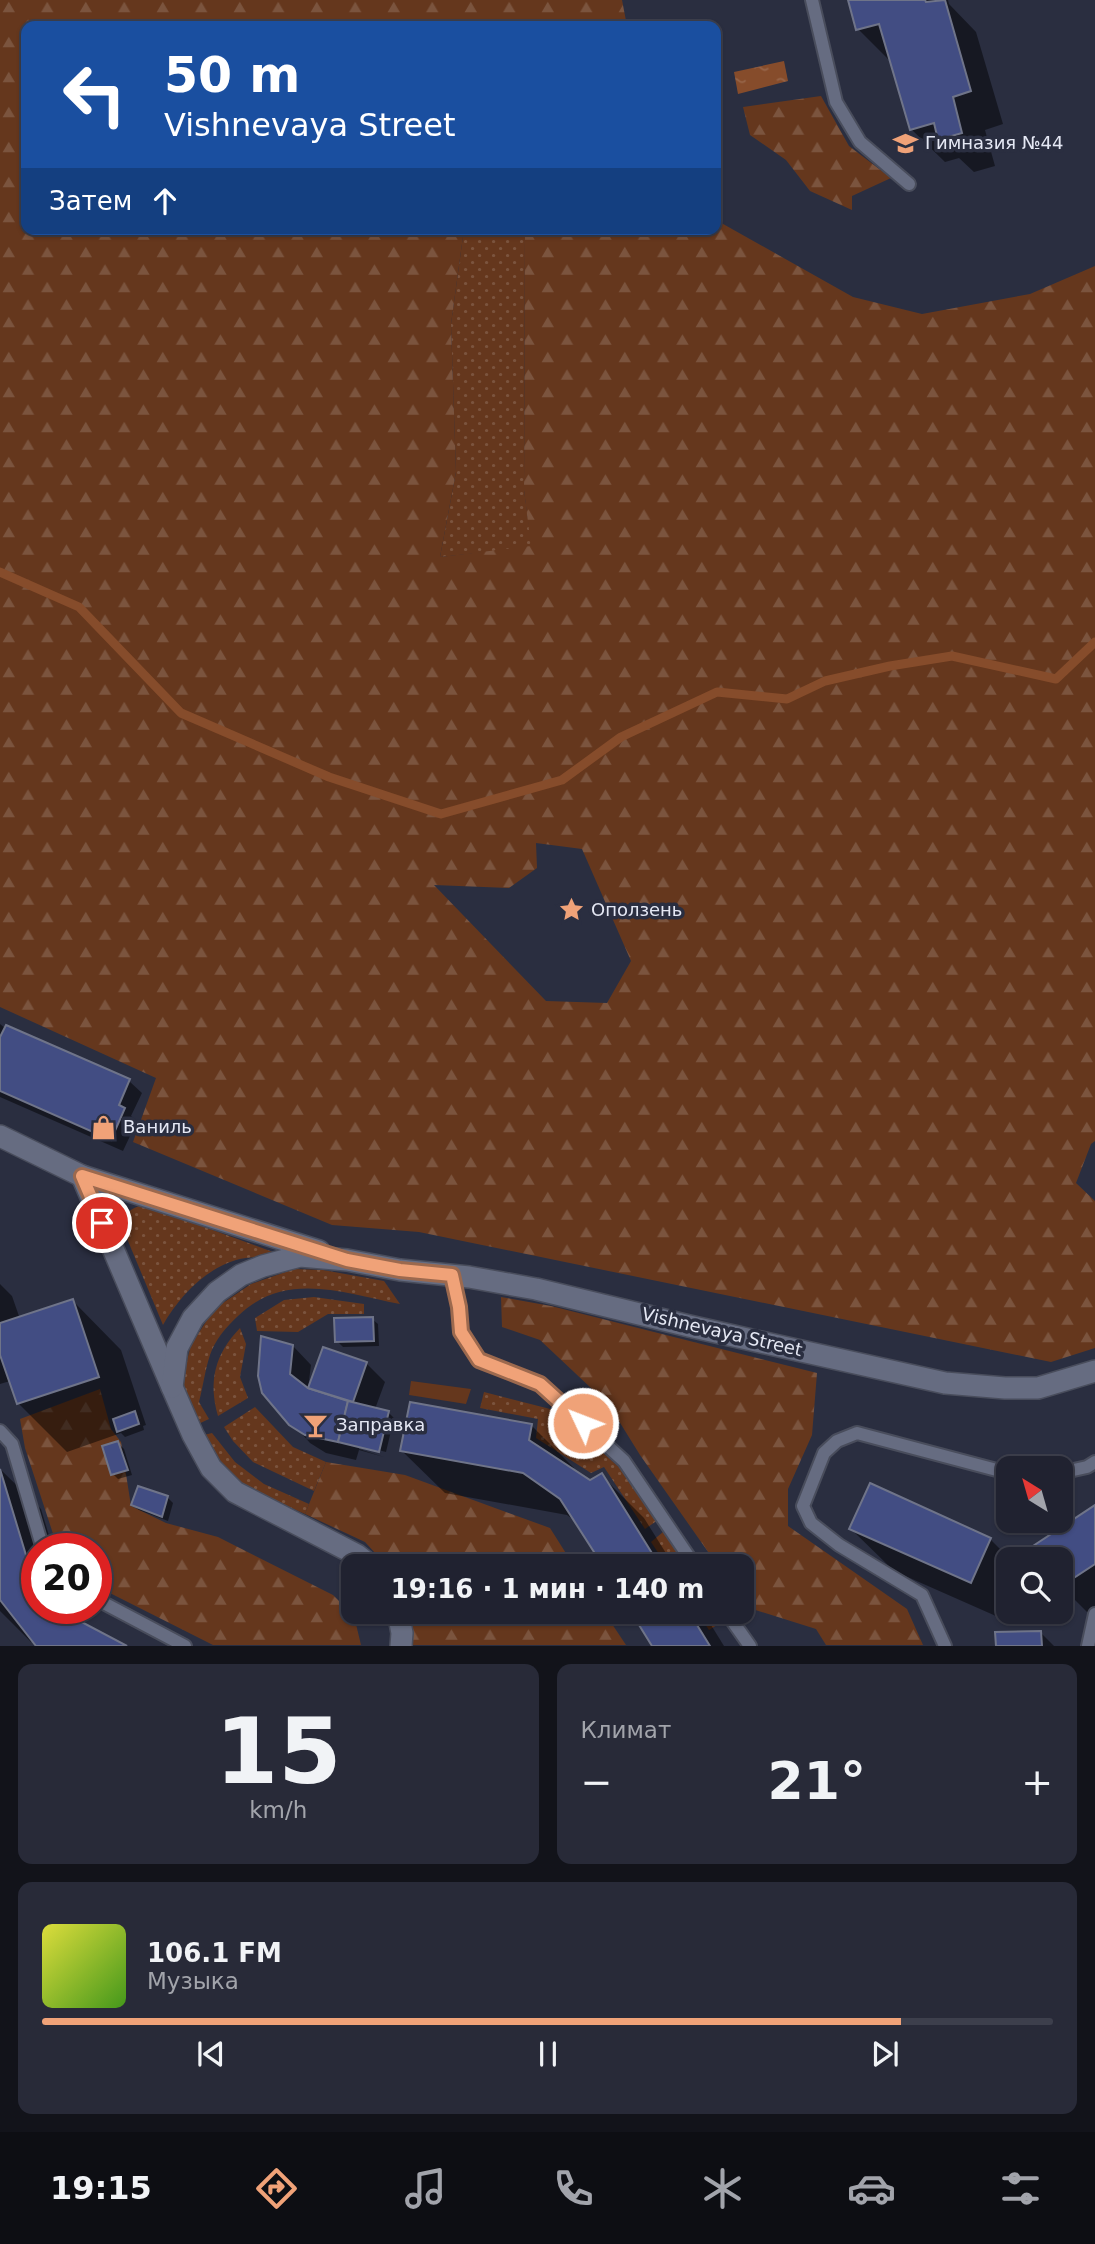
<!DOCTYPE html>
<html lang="ru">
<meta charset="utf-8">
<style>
body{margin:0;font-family:"DejaVu Sans",sans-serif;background:#282a38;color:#f1f3f6;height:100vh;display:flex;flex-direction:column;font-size:26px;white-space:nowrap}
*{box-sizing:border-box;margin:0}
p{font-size:23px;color:#a2a4ab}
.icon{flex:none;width:38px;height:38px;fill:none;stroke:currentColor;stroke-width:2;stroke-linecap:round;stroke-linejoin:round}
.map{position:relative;height:1646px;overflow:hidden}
.sheet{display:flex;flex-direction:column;gap:18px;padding:18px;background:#12131a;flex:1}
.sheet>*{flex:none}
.hud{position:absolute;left:21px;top:21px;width:700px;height:214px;border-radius:14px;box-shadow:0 2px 5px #0004,0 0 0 2px #3d3f4c;background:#1a4fa0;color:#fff;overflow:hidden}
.needle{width:46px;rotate:323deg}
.tools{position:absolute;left:996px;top:1456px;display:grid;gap:14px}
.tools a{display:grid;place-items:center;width:77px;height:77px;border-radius:14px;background:#202230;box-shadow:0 2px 5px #0004,0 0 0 2px #3d3f4c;font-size:35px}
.speed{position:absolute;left:21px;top:1533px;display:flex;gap:14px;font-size:35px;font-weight:700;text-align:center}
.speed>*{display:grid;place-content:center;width:91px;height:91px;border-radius:50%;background:#202230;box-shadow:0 2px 5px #0004,0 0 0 2px #3d3f4c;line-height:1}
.speed .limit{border:10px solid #d22;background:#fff;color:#111}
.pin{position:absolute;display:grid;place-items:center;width:60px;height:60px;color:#fff;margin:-30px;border:4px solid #fff;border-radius:50%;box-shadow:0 2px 7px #0007}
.me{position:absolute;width:77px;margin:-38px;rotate:313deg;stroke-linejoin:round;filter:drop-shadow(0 0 5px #0008)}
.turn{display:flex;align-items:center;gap:24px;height:147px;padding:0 28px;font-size:32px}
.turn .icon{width:91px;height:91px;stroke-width:2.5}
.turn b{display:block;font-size:49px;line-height:60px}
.then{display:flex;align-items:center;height:66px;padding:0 28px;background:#0003;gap:14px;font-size:26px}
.big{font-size:52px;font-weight:800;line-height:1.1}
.sheet .tile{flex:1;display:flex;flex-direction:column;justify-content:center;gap:10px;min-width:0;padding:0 24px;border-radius:14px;background:#282a38}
.sheet .dial{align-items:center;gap:0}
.dial b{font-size:91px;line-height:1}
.song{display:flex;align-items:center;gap:21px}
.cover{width:84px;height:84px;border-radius:10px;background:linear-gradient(135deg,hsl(60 70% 55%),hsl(100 70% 35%))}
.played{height:7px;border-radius:4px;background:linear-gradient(90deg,#f0a278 85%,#3d3f4c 85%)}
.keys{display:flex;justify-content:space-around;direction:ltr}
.heat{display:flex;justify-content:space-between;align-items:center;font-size:38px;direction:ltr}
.sheet .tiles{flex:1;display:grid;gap:18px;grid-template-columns:1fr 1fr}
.tile:last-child{grid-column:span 2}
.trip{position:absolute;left:341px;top:1554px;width:413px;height:70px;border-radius:14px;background:#202230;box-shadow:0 2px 5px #0004,0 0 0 2px #3d3f4c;font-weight:800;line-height:70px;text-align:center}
.dock{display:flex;height:112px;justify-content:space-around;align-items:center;background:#0d0e13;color:#a2a4ab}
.dock .icon{width:49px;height:49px}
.dock .on{color:#f0a278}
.dock b{font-size:32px;color:#f1f3f6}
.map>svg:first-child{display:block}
.grass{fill:url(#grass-dots)}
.forest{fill:url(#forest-firs);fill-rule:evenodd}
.garden{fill:#65371d}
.water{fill:url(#water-ripples)}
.shadow{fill:#0007}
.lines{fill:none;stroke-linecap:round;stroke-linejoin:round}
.stream{stroke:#864c2b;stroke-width:9}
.building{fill:#424d83;stroke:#6f7489;stroke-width:2}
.lane-casing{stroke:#494d5c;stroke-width:16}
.secondary-casing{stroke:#494d5c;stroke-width:24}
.lane{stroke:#666c81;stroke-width:12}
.secondary{stroke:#666c81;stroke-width:21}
.route-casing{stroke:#9c694e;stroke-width:18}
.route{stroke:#f0a278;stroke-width:12}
.labels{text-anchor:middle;stroke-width:7;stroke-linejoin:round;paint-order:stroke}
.poi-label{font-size:18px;fill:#e5e8f4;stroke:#2a2e40;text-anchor:start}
.street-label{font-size:18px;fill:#e5e8f4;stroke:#2a2e40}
</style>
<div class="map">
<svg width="1095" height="1646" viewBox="0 0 1095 1646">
<defs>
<pattern id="grass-dots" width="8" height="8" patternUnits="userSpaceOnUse" patternTransform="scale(1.75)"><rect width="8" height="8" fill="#65371d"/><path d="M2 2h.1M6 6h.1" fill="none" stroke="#7b543e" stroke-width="1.8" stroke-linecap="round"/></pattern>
<pattern id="forest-firs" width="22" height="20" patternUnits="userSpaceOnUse" patternTransform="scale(1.75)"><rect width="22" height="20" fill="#65371d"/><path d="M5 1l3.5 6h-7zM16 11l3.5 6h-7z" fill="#7b543e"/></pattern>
<pattern id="water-ripples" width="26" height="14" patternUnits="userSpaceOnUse" patternTransform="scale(1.75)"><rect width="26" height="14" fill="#864c2b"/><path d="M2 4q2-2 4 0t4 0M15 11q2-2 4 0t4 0" fill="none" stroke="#97664a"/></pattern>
</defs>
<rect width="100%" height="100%" fill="#2a2e40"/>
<g class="grass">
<polygon points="464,229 525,229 524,490 532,547 440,557 456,472 451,324"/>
<path d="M144,1205L273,1252V1254C262,1258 248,1256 236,1260C205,1269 178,1298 163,1325L123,1229C123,1215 130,1207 144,1205Z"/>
<path d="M294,1269L323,1270L384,1281L400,1304C343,1293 285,1270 238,1316C226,1327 215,1340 210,1355C205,1370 203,1387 199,1402L209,1419L194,1426L179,1391L191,1345L214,1309L251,1284Z"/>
<polygon points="314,1297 364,1304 364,1314 328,1314 298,1332 257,1331 255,1318 284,1300"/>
<path d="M240,1328L246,1344L240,1377L248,1398L218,1416C208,1381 215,1354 240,1328Z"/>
<polygon points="484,1392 558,1411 553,1433 587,1449 591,1442 621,1469 658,1520 645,1529 604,1467 591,1473 536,1438 538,1419 480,1408"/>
<polygon points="255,1407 293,1447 326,1462 314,1491 253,1462 233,1441 224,1427"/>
<polygon points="212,1433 235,1462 264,1484 309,1504 305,1514 240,1485 217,1465 200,1436"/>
<polygon points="663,1532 687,1566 667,1566 651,1542"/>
<polygon points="697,1612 719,1612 725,1620 709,1630"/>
</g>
<g class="forest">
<path d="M0,0H622L627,26H26V229H464L451,324L456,472L440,557L531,546L524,490L525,229H716V220L853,297L922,314L1030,294L1095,266V1141L1091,1144L1076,1183L1095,1201V1348L1051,1362L419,1232L332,1225L133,1142L156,1078L0,1007ZM536,843L582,849L631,961L607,1003L546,1001L434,885L509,888L537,868Z"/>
<polygon points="821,96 849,146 891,178 852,196 852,210 810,191 786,160 750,135 743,107"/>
<polygon points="501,1297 551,1306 817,1373 812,1435 788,1489 788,1526 907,1609 923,1645 826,1645 816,1629 746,1607 742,1601 742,1566 718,1566 640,1455 609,1405 540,1340 502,1327"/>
<polygon points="100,1389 111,1429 121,1442 131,1506 166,1523 218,1537 333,1595 354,1616 361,1645 213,1645 96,1586 96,1549 58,1549 25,1448 20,1419"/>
<polygon points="326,1462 405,1475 550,1528 574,1566 387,1566 365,1542 305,1514"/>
<polygon points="410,1612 604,1612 626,1645 413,1645"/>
</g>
<polygon class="garden" points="411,1381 471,1389 466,1404 409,1395"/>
<polygon class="water" points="784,61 788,81 738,94 734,72"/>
<g class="shadow">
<polygon points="850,0 948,0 949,4 976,32 1003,124 985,130 995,166 974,172 959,158 945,162 911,129 891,62 858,29"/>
<polygon points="0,1024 6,1029 129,1081 142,1093 131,1116 137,1121 123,1151 0,1097"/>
<polygon points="0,1284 12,1296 20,1319 73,1301 121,1350 146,1425 143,1426 144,1430 125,1437 121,1433 67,1452 18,1403 10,1381 0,1384"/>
<polygon points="372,1319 378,1324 379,1346 343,1347 337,1341"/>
<polygon points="293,1346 311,1365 308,1388 366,1363 385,1382 375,1409 388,1412 394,1418 386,1452 359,1445 359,1449 384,1457 359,1450 356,1460 326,1453 310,1443 264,1392"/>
<polygon points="531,1425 574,1468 573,1471 590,1482 601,1475 644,1518 674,1566 605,1566 577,1522 567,1515 445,1493 402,1451"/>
<polygon points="118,1443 124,1449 132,1475 118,1479 113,1474"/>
<polygon points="0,1469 41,1509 53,1549 37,1549 37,1608 71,1608 74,1620 31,1642 0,1611"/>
<polygon points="167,1497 173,1503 168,1521 139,1510 133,1505"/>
<polygon points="1095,1507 1095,1620 1060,1585 1060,1559 1044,1559 1035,1546"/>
<polygon points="851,1529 990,1539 1010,1559 1008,1559 1008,1612 1019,1612 1014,1624 894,1571"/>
<polygon points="633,1612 703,1612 724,1646 654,1646"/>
<polygon points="1040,1632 1054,1646 998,1646"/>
</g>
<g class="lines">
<polyline class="stream" points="0,572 79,607 181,713 329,777 441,814 562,780 621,737 717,692 787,699 825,681 890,666 952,656 1056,679 1095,642"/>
</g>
<g class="building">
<polygon points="848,0 925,0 926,2 945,0 971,91 953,97 962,133 938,140 934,123 910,130 879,24 856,30"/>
<polygon points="6,1025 130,1079 119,1105 125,1108 111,1140 0,1091 0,1037"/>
<polygon points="73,1299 99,1377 17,1404 0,1355 0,1323"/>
<polygon points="373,1317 374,1341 335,1342 334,1318"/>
<polygon points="261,1336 293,1345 290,1374 308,1388 348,1401 338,1442 305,1435 289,1425 262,1393 258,1376"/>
<polygon points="323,1347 367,1362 353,1402 308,1388"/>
<polygon points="348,1401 389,1411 379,1452 338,1442"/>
<polygon points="410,1402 532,1424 529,1440 590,1480 602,1473 660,1566 603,1566 560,1499 523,1473 400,1451"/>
<polygon points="135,1411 139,1424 117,1432 113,1419"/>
<polygon points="118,1441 128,1470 111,1475 102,1446"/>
<polygon points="0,1469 35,1585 28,1588 37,1598 37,1608 45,1608 53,1618 57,1609 127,1646 36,1646 0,1600"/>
<polygon points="870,1483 991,1538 971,1583 849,1529"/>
<polygon points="138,1486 168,1496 162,1517 131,1505"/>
<polygon points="1095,1505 1095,1564 1060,1587 1060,1559 1042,1559 1033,1546"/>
<polygon points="631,1612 689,1612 710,1646 652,1646"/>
<polygon points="1041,1631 1042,1646 996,1646 995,1632"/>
</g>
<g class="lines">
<defs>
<g id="lane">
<polyline points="812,0 836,102 860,142 909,184"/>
<polyline points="451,1275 459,1307 461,1332 479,1360 540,1384 624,1461 695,1566"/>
<polyline points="0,1431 12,1444 43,1549"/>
<polyline points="1060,1473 1087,1467 1095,1462"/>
<polyline points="96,1599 185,1646"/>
<polyline points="726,1612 750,1646"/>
<polyline points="945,1646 922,1595 839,1545 811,1523 803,1506 824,1453 837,1441 857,1433 1008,1473"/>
<polyline points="1088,1646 1095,1614"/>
</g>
<g id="secondary">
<polyline points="0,1136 82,1176 319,1251"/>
<polyline points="82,1176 172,1387 193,1435 211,1468 235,1492 357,1555 371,1566"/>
<polyline points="172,1387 177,1348 193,1318 217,1292 241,1275 263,1266 300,1256 347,1260 400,1270 469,1277 536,1289 689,1326 945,1383 1005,1388 1038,1388 1095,1371"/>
<polyline points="398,1612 402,1633 401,1646"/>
</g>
</defs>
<use href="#lane" class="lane-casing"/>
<use href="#secondary" class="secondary-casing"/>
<use href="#lane" class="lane"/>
<use href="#secondary" class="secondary"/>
</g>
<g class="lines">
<defs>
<polyline id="route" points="102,1223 82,1176 347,1260 400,1270 452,1275 459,1307 461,1332 479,1360 540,1384 583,1423"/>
</defs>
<use href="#route" class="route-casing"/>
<use href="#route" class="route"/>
</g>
<defs>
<symbol id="school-bare" viewBox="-9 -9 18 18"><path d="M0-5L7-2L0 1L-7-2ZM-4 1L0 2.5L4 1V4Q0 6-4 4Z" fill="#f0a278" stroke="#2a2e40" stroke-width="2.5" paint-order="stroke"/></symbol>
<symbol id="sight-bare" viewBox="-9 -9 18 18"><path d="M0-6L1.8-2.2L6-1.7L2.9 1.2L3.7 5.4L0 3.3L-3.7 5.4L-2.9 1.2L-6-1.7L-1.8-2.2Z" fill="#f0a278" stroke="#2a2e40" stroke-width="2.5" paint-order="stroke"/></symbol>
<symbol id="shop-bare" viewBox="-9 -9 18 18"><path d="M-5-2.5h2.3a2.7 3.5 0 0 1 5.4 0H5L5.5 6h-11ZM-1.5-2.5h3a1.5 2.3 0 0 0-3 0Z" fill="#f0a278" stroke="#2a2e40" stroke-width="2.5" paint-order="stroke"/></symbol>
<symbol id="bar-bare" viewBox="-9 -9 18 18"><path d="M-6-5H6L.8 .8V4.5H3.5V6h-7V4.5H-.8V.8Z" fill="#f0a278" stroke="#2a2e40" stroke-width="2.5" paint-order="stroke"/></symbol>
</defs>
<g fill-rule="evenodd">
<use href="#school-bare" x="888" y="126" width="35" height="35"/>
<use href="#sight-bare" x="554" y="892" width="35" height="35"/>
<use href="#shop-bare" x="86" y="1110" width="35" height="35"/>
<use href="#bar-bare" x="298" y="1408" width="35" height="35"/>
</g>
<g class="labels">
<g class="poi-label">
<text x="925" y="149">Гимназия №44</text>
<text x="591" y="916">Оползень</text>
<text x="123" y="1133">Ваниль</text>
<text x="336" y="1431">Заправка</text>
</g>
<g class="street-label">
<text transform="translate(722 1332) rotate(13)" y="6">Vishnevaya Street</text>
</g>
</g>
</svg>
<div class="tools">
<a><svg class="needle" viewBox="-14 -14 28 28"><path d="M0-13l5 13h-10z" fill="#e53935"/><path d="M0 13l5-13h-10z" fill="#a2a4ab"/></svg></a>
<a><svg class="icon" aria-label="search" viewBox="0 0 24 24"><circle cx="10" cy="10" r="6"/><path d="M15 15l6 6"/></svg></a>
</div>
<div class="speed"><div class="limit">20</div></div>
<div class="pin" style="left:102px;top:1223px;background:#d93025"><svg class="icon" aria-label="arrive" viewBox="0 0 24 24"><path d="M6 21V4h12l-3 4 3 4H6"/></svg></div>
<svg class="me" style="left:583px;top:1423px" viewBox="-20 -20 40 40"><circle r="17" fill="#f0a278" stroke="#fff" stroke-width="3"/><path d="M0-11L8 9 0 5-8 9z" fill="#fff"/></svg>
<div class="trip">19:16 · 1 мин · 140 m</div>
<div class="hud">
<div class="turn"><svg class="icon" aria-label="left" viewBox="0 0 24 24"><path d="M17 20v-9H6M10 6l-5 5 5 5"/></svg><div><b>50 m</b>Vishnevaya Street</div></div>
<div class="then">Затем<svg class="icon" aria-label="ahead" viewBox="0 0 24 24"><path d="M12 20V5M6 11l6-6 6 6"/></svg></div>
</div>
</div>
<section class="sheet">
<div class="tiles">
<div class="tile dial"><b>15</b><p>km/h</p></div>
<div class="tile"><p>Климат</p>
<div class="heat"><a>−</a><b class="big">21°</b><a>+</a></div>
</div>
<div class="tile">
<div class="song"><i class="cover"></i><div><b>106.1 FM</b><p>Музыка</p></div></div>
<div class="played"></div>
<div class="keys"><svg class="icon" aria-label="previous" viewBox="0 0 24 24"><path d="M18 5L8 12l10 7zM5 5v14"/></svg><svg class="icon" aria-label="pause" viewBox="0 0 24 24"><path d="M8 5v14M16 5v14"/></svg><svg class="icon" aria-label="next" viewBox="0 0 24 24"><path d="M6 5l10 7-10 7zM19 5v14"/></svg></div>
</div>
</div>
</section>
<nav class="dock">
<b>19:15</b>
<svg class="icon on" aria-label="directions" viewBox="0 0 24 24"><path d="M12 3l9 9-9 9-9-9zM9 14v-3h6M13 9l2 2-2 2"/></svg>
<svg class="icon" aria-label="music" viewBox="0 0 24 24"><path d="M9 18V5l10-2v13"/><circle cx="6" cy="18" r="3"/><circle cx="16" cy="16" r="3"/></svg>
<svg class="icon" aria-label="phone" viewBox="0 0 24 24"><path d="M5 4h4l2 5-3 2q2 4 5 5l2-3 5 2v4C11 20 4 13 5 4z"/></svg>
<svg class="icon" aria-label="climate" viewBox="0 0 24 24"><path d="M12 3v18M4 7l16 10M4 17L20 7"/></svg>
<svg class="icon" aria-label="car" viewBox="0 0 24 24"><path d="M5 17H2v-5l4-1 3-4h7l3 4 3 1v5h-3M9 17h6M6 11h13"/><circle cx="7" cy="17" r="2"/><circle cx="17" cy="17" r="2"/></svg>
<svg class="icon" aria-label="filters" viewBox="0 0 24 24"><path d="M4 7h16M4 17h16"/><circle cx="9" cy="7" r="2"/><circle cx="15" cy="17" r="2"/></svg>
</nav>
